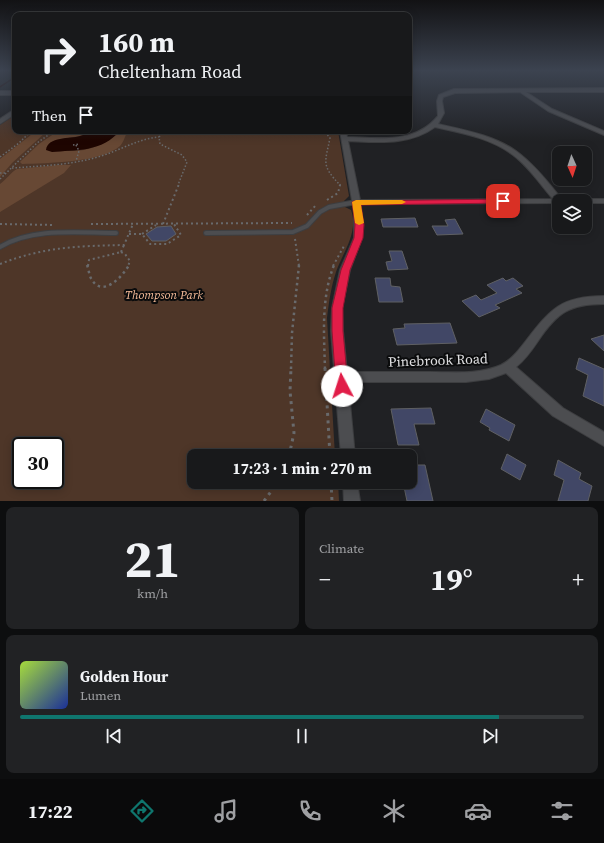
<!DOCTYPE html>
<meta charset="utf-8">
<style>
body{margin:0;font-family:"Source Serif 4",serif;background:#212224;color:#f1f3f6;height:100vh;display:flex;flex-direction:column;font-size:15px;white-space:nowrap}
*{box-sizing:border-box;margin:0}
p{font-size:13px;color:#9fa0a3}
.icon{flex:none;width:22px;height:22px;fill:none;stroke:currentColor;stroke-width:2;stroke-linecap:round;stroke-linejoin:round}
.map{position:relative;height:501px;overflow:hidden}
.details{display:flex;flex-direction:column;gap:6px;padding:6px;background:#0d0e0f;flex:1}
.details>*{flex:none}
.guide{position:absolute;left:12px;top:12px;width:400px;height:122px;border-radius:8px;box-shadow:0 2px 10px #0003,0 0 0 1px #36383a;background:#18191b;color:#f1f3f6;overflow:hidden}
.needle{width:26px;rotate:177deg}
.controls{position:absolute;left:552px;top:146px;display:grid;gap:8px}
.controls a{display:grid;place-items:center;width:40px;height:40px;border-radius:8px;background:#18191b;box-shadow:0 2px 10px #0003,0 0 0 1px #36383a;font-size:20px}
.speed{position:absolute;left:12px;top:437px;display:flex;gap:8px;font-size:20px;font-weight:700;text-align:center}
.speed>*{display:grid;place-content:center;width:52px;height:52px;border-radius:50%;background:#18191b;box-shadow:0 2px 10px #0003,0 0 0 1px #36383a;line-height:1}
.speed .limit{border:2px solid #111;border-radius:6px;background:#fff;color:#111}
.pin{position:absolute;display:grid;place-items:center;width:34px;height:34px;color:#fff;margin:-17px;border-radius:8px;box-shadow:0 2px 6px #0006}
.me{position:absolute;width:44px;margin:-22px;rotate:355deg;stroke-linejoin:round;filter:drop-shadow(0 0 3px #0008)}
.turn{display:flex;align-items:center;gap:14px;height:84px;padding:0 20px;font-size:18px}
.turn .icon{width:52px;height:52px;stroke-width:2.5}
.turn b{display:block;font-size:28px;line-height:34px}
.then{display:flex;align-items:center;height:38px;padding:0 20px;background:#0003;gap:8px;font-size:15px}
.big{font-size:30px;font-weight:700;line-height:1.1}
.details .widget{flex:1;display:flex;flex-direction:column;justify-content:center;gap:6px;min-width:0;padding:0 14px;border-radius:8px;background:#212224}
.details .dial{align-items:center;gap:0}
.dial b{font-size:52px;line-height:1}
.song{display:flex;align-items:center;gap:12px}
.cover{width:48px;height:48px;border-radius:6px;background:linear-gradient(135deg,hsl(80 70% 55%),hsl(230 70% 35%))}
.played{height:4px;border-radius:2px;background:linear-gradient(90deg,#0f766e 85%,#36383a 85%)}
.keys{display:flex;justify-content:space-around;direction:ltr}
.heat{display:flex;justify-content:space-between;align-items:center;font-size:22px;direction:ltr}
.details .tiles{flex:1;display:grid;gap:6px;grid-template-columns:1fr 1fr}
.widget:last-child{grid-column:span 2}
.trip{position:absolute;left:187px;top:449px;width:230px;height:40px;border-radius:8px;background:#18191b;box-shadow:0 2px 10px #0003,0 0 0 1px #36383a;font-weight:700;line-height:40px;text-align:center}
.menu{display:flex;height:64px;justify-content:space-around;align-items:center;background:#0a0a0b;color:#9fa0a3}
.menu .icon{width:28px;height:28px}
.menu .on{color:#0f766e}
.menu b{font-size:18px;color:#f1f3f6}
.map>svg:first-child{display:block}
.green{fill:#4e3628;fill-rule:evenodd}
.forest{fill:#674834}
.water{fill:#1e0500}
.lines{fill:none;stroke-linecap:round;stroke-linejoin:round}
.stream{stroke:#1e0500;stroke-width:1.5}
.building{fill:#414766;stroke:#5f6063}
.lane-casing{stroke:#3d3e40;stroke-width:6}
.street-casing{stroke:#3d3e40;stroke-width:2}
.path-far3{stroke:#696a6c;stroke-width:1.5;stroke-dasharray:1.5 2;stroke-linecap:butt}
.path-far2{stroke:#696a6c;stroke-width:2;stroke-dasharray:2 3;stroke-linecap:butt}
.path-far1{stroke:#696a6c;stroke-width:2.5;stroke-dasharray:2.5 3.5;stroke-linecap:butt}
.path{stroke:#696a6c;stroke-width:3;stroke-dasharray:3 4.5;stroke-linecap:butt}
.lane{stroke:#4c4d50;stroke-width:4}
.street{fill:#4c4d50;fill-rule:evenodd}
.route{fill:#e11d48;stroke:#92132f}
.slow{fill:#f59e0b}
.labels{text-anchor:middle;stroke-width:4;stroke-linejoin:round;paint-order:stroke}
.park-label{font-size:12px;font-style:italic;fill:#f5bb98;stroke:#0a0b0c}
.near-street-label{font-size:14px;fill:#e0e0e2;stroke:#0a0b0c}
</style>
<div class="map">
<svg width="604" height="501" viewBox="0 0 604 501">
<rect width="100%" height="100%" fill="#202124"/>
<path class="green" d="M15,115V131H338L349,196L344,201L345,207L351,210C359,232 343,252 336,272C331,287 329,302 327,318L335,456H194V482H338L339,501H0V125ZM21,446H55V480H21Z"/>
<g class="forest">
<polygon points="36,131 46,132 12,163 0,177 0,159"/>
<path d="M58,131H92L80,136L61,139L68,151C79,151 89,150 99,145C111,140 113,134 127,132C125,137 123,143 120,146C101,163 46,163 22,164L20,162L22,160L39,144Z"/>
<path d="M58,165H71L64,173L0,212V184C7,179 10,173 17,169Z"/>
</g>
<path class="water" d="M92,131H119C104,152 74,150 52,152L46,150C48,136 70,139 80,136C84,135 88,133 92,131Z"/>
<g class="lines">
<polyline class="stream" points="0,87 15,77"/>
</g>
<g class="building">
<polygon points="415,218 418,227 383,227 381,219"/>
<polygon points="455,219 463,234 437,235 432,226 448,226 445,220"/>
<polygon points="171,226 176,234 166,241 152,241 146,234 157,227"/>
<polygon points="389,251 402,251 408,269 388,270 386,262 392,261"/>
<polygon points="375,278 390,278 391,286 400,287 403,302 379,302"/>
<polygon points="503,278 506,281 513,278 523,286 516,289 522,293 495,305 500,308 479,317 462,301 476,295 481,300 497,293 487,285"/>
<polygon points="450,323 457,343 397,345 393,329 405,328 404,324"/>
<polygon points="604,335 604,351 591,339"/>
<polygon points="579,358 604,369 604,406 583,396 588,375 576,369"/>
<polygon points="431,408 435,424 414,424 419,445 398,445 391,409"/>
<polygon points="486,409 515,425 509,441 489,430 490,428 480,422"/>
<polygon points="507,454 526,465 520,480 501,469"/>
<polygon points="558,460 581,473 579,479 592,486 588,501 558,501 564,480 554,475"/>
<polygon points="410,465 425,465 433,501 407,501 403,482 410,482"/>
</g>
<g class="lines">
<defs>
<g id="lane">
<polyline points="206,233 293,232 307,226 320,212 329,207 356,202"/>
<path d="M0,247C34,227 78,233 116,233"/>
</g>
<g id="street">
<path d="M604,88V92H526L552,109L604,131V135L548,111L520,92L455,93L443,97L442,101L444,113L438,124C464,130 493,135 516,151C534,164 550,184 563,201H559V203L361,204L362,238L350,270L342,308L343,331L347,372C374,372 401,372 429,372C452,372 479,375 501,365C511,360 518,351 525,342C550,310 560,296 604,296V304C569,304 557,313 538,341C532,350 525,360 516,367L563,408L604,432V446L553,416L506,373L489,379L466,382H348L355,456H341L331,331L332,308L340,270L354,238V212L340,131H346L347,137C381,138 415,144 438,116L437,101L439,95L454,89ZM435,127C462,133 491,138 513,155C529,167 540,184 553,199L360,200L348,141C378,142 409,146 435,127Z"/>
<rect x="0" y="91" width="15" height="4"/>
<polygon points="15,109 15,114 0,124 0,119"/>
<polygon points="571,199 604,199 604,203 585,203 585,201 570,201"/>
<polygon points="343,482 357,482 360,501 344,501"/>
</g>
</defs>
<use href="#lane" class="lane-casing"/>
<use href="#street" class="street-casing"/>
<g class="path-far3">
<polyline points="165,131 159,137 160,144 182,155 187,162 178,185"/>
<path d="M318,131L326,133L330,138C325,163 321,165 340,185"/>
<polyline points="73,145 79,144"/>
<polyline points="76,145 79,151 76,161"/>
<polyline points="0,157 19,143 31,131"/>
<path d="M12,168C41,166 70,165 98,157C119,151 137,139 159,137"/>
<polyline points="0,173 5,173"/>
<polyline points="0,179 37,143 54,131"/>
</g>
<g class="path-far2">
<polyline points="327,200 338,193 340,185 339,184"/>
<polyline points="307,215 316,205"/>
<polyline points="0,224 54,225"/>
<polyline points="91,224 292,223"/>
<polyline points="163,224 179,184"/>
<polyline points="129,234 142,234 150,244 167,244 181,235 174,224"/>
<polyline points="142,234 156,225"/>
<polyline points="295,239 299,266"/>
<polyline points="121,252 125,254 130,261 128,266"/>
<polyline points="121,252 124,245"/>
<path d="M0,264C43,247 78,246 124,245L133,224"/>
<polyline points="88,266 89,260 121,252"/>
<polyline points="333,266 344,246"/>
</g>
<g class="path-far1">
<path d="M87,265C89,270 89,276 92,280C103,298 123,276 129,265"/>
<polyline points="291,369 292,333 299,265"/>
<path d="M325,369C324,334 321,298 334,265"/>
</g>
<g class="path">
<polyline points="325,368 330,456"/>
<polyline points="289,456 294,433 290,391 291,368"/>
<polyline points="331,482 332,501"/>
<polyline points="264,501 278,482"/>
</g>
<use href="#lane" class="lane"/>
<use href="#street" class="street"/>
</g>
<linearGradient id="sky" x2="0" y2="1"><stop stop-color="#121214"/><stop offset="0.5" stop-color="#3c4350"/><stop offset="1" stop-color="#3c4350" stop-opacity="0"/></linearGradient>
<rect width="604" height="141" fill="url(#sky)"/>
<polygon class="route" points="503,199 507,201 506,203 361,205 364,225 363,238 350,270 343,308 343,331 348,386 346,389 342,391 337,389 336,386 332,331 332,308 341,270 354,238 355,225 352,202 354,201"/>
<polygon class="slow" points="356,200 402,200 406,202 402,204 361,205 364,223 359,225 355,223 352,202"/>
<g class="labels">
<g class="park-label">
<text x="164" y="299">Thompson Park</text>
</g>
<g class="near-street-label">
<text transform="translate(438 360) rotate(-2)" y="5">Pinebrook Road</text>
</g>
</g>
</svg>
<div class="controls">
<a><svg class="needle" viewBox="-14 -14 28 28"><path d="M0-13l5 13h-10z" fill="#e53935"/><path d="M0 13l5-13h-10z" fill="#9fa0a3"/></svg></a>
<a><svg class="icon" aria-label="layers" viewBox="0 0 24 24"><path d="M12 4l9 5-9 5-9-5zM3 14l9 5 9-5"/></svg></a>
</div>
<div class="speed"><div class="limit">30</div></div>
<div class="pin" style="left:503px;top:201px;background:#d93025"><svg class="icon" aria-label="arrive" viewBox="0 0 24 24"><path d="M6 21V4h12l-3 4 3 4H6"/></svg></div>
<svg class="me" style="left:342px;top:386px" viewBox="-20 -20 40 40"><circle r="19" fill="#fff"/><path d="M0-13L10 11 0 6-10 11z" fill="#e11d48"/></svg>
<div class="trip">17:23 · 1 min · 270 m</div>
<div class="guide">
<div class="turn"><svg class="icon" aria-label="right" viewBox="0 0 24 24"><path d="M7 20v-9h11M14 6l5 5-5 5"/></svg><div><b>160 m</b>Cheltenham Road</div></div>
<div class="then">Then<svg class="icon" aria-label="arrive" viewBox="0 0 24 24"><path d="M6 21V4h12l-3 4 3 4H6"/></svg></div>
</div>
</div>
<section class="details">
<div class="tiles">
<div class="widget dial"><b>21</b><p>km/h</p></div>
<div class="widget"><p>Climate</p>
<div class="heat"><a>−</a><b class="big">19°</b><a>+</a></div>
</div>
<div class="widget">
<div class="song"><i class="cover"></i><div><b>Golden Hour</b><p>Lumen</p></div></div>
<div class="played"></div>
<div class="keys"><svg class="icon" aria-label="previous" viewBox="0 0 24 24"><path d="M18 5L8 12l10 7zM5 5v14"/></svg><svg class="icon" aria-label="pause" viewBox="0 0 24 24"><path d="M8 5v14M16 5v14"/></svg><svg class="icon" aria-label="next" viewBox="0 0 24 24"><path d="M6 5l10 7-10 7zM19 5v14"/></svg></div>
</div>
</div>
</section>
<nav class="menu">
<b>17:22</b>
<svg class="icon on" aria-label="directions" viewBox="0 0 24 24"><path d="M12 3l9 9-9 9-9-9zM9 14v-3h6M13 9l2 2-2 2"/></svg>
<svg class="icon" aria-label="music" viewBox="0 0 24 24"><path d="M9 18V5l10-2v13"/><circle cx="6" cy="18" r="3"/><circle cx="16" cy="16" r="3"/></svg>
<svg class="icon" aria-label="phone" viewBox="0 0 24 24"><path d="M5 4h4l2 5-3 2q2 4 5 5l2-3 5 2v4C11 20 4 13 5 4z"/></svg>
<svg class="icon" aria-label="climate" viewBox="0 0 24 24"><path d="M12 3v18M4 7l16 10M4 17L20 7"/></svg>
<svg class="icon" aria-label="car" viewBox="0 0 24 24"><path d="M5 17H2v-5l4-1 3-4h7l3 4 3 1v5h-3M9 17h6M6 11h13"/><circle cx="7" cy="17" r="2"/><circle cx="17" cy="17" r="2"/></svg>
<svg class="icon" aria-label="filters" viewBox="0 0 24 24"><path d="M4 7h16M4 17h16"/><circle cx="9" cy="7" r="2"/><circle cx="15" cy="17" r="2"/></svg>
</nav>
